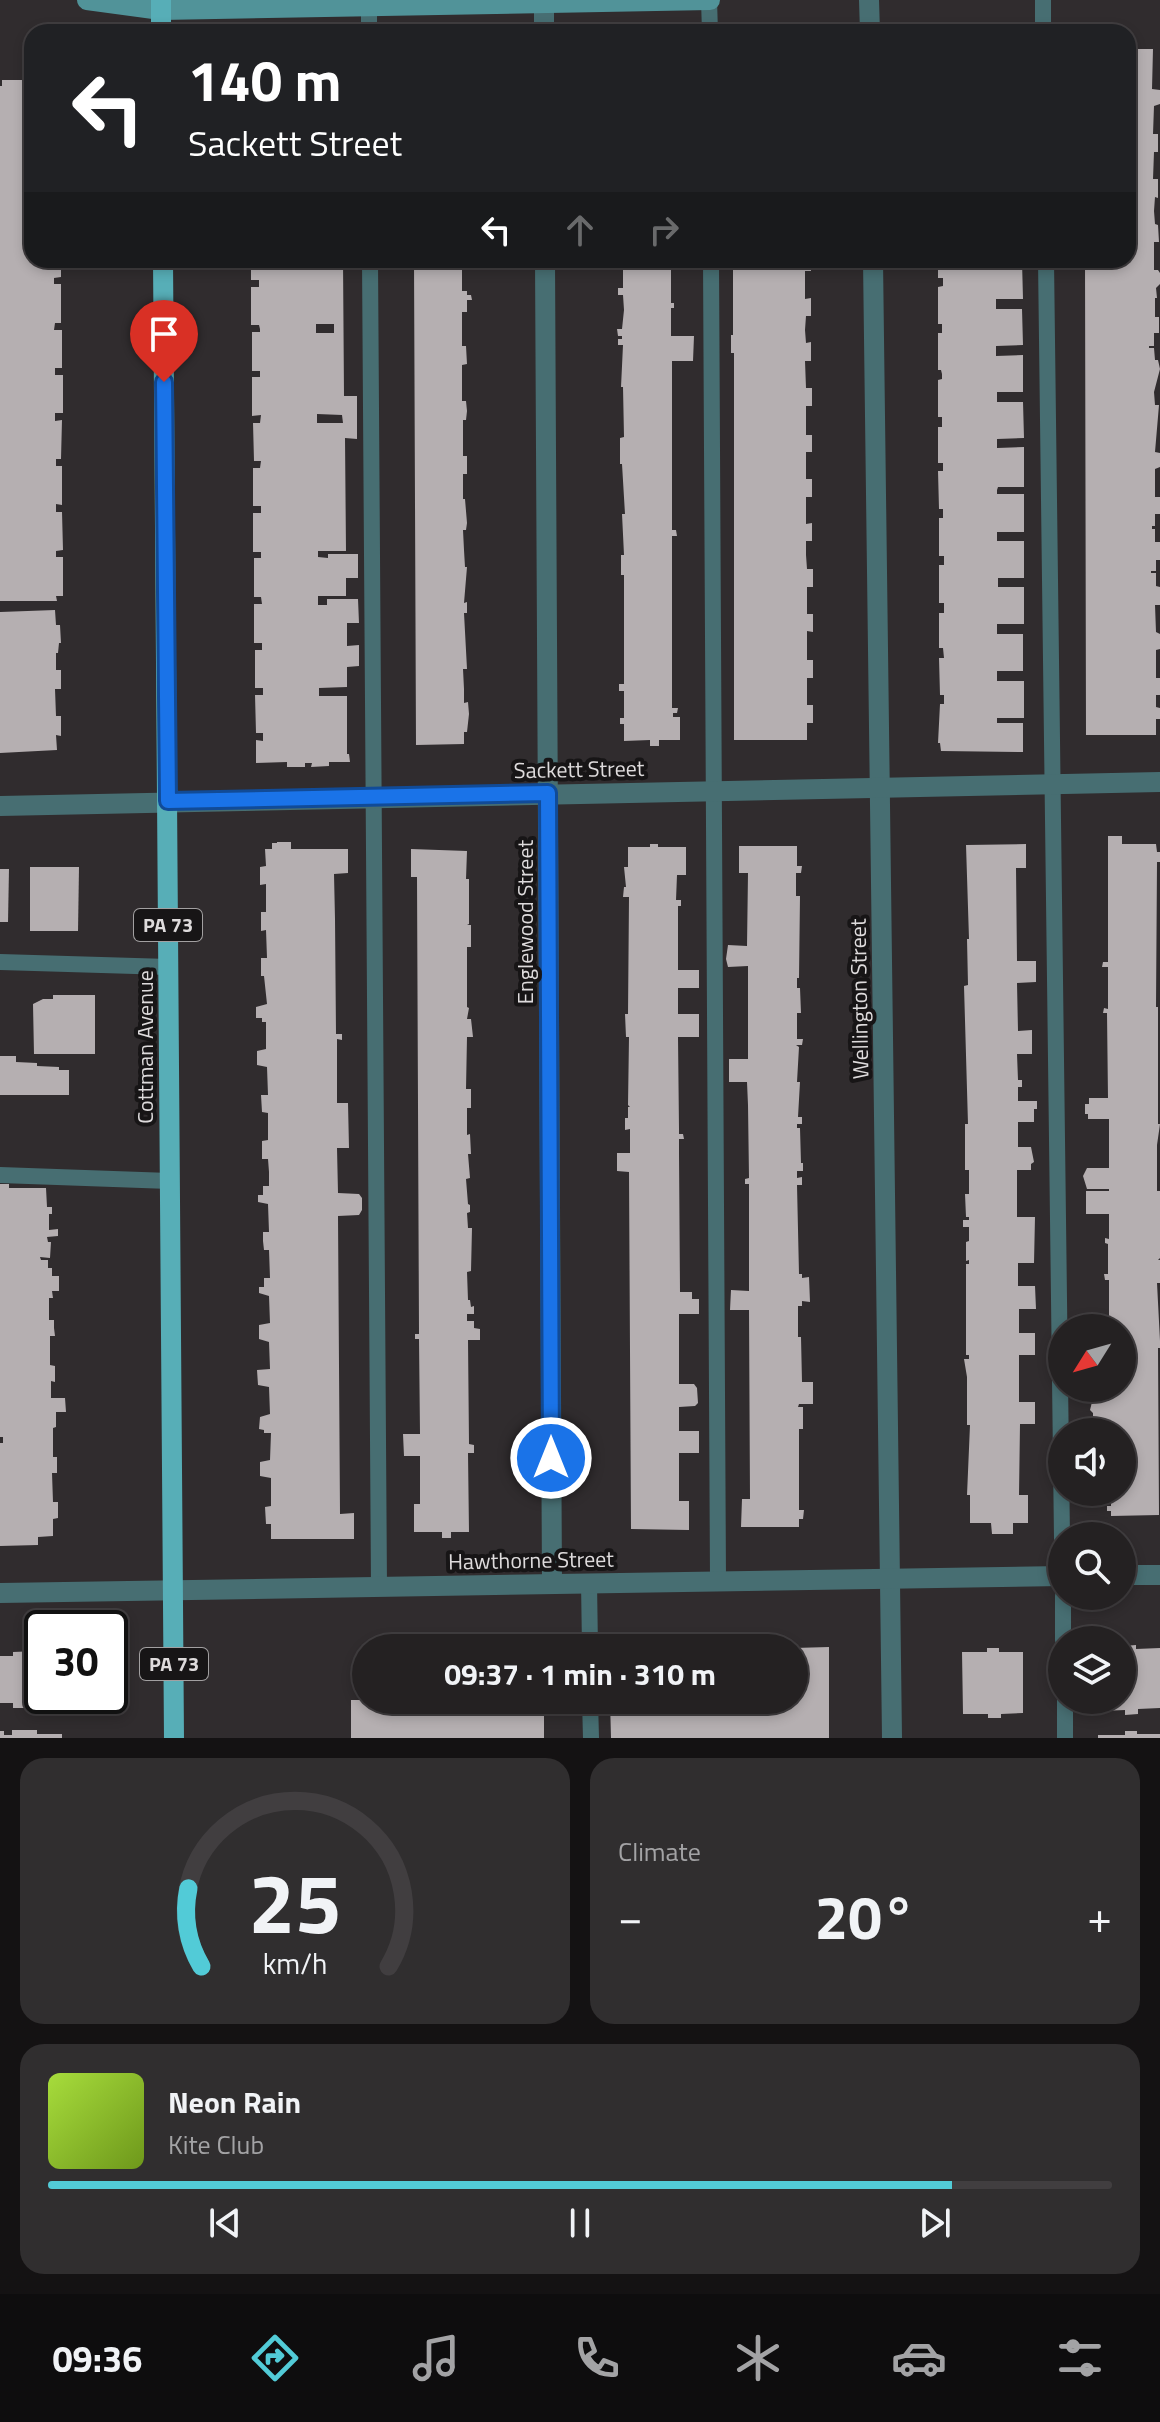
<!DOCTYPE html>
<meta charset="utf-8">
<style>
body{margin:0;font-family:"Titillium Web",sans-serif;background:#302e2f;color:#f1f3f6;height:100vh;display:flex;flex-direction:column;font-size:30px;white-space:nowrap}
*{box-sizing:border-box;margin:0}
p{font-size:26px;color:#a3a3a5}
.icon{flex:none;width:44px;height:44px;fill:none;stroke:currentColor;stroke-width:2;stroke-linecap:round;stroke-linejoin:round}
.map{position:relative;height:1738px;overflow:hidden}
.side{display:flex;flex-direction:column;gap:20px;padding:20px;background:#141213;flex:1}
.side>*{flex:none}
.guide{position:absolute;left:24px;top:24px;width:1112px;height:244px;border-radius:24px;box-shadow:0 4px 12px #0003,0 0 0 2px #413e40;background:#202124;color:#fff;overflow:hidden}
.needle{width:52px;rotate:233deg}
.controls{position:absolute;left:1048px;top:1314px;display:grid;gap:16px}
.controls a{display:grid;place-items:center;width:88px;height:88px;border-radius:50%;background:#242122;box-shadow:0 4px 12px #0003,0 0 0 2px #413e40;font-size:40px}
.speed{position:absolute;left:24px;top:1610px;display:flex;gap:16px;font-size:40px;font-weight:700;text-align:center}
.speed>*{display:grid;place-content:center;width:104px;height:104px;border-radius:50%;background:#242122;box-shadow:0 4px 12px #0003,0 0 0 2px #413e40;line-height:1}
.speed .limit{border:4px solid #111;border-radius:12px;background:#fff;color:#111}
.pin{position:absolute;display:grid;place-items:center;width:68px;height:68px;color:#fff;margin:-82px -34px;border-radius:50% 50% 50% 0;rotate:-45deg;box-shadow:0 0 8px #0007}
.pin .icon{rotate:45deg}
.me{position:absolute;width:88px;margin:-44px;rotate:0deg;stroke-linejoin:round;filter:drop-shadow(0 0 6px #0008)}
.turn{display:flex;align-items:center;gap:28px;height:168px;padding:0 32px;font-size:36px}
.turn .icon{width:104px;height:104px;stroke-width:2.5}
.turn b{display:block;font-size:56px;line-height:68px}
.lanes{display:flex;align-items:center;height:76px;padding:0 32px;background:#0003;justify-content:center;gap:40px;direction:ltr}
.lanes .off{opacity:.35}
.big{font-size:60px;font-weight:700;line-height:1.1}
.side .widget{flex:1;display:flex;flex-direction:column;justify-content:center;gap:12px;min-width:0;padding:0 28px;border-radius:24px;background:#302e2f}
.side .dial{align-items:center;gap:0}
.dial svg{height:208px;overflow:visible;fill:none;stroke:#413e40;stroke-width:7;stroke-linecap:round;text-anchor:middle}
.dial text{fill:#f1f3f6;stroke:none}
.song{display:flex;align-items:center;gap:24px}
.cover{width:96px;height:96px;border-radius:12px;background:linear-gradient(135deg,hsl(80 70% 55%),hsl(80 70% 35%))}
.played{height:8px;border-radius:4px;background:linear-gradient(90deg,#52cbd7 85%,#413e40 85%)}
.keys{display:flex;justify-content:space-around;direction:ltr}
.heat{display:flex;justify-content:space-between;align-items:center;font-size:44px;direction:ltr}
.side .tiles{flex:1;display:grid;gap:20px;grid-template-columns:1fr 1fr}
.widget:last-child{grid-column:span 2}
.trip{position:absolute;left:352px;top:1634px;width:456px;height:80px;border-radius:40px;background:#242122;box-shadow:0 4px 12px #0003,0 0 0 2px #413e40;font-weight:700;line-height:80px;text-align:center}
.tabs{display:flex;height:128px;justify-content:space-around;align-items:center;background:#0e0d0e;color:#a3a3a5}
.tabs .icon{width:56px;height:56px}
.tabs .on{color:#52cbd7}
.tabs b{font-size:36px;color:#f1f3f6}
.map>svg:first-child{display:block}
.building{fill:#b5afb1;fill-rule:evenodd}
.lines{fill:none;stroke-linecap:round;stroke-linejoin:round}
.lane{stroke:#476e72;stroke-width:16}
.street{stroke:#476e72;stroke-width:20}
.secondary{stroke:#519399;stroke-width:20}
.primary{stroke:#57aeb7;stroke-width:20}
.route-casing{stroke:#114b97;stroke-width:20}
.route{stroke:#1a73e8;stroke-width:14}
.labels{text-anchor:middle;stroke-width:8;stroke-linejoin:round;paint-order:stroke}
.shield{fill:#171516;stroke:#a2a0a1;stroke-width:2}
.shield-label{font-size:20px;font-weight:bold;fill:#dedbdc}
.street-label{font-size:22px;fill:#dedbdc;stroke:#171516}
</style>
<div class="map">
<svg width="1160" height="1738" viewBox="0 0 1160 1738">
<rect width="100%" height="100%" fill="#302c2e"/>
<g class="building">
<polygon points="1128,49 1153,49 1152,89 1160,90 1160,104 1154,106 1153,134 1158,134 1158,152 1154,152 1153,179 1158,179 1158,198 1155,197 1154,211 1155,224 1158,225 1159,242 1154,242 1154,270 1158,270 1160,273 1160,284 1156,288 1157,298 1155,298 1155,317 1159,317 1159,333 1154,333 1154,346 1149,346 1149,348 1154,348 1155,360 1158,360 1160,369 1154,392 1155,405 1159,405 1155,452 1160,453 1160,467 1155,469 1155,497 1160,497 1160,514 1155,514 1155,526 1152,526 1152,529 1155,529 1155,542 1160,542 1160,560 1156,560 1156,571 1151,571 1151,573 1156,573 1156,586 1160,587 1160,605 1155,605 1156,632 1160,634 1160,649 1156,650 1156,678 1160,678 1160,695 1156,695 1156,707 1160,708 1160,719 1156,719 1156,735 1086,735 1085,260 1128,260"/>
<polygon points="2,80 32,80 32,260 61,260 61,277 54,278 54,284 61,284 61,323 55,323 54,330 62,330 62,368 55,368 55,375 63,375 63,413 55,413 55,421 62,420 61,459 56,459 56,466 62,466 62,505 56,504 56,512 62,512 63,550 56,551 56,557 63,557 63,596 56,596 57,601 0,601 0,86 2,86"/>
<path d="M251,260H343L344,396H357V439L345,438L346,551H318V557L328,558V554H358V578H346V596H318V605H327V599H358L359,623H347V646L359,645V666L347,667V687L319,688V696H347V754H349L350,762H329V766L311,767L312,763H305V767H287V762L256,763V740L263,741V733H256L255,695H263V688H255V650H262V643H254V604H262L261,597H254V558H261V552H253V513H261V506H253V468H260L261,461H254L253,423H260L261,415L252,416V377H260V371H252V332H260V329L259,325H251V287H259V280H251ZM316,324H334V333H316ZM317,414L342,415L343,423H317Z"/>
<polygon points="414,260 462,260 462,291 467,291 467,295 471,295 472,300 467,300 467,312 462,312 462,346 466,346 467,364 462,365 462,401 466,401 467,411 466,420 463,420 463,456 467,456 467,474 463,474 463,499 465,499 467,523 466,530 463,530 464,550 465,567 467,567 464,603 467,602 467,613 464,613 467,669 463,669 464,689 464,703 468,702 469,714 467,732 464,732 464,744 416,745"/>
<polygon points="623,260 671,260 671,303 674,303 674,308 671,308 671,336 694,336 693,361 672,361 672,530 676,530 677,536 672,536 672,708 678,708 677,713 673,713 673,717 680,717 680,740 659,740 659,746 650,746 650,740 624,741 624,724 620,724 620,718 624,718 624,691 619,691 619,684 624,684 624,575 621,575 621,555 624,555 622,514 625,514 622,464 620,464 620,438 624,437 623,387 621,387 623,345 618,345 618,339 622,339 622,336 618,336 617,329 622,329 624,310 623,295 618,295 618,288 623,288 623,270 619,270 619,262 624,262"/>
<polygon points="733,260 811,260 811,271 805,271 805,299 811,298 811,316 806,316 805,330 806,343 811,342 811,361 805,361 806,388 812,388 812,406 806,406 806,435 812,435 812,452 806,452 806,479 812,479 812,497 806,497 806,524 812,523 812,541 806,541 806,555 807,569 813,569 813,587 807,587 807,614 813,614 813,632 807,631 807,660 813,660 813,678 807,678 807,705 813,705 813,723 807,723 807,740 734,740 734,353 731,353 731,335 733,335"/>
<polygon points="938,260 1022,261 1023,299 996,299 996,309 1022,309 1023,345 996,346 996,356 1023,355 1023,392 997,392 997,402 1023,402 1024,438 997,439 997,448 1024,447 1024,487 998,487 997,490 997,494 1024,494 1024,532 997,532 997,541 1024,541 1024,578 998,578 998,587 1024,587 1024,624 997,624 997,634 1023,634 1023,671 997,671 997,681 1024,681 1024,718 997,718 997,723 1023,723 1023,752 941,751 940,743 938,743 940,704 944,704 944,695 940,695 939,658 944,658 943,648 939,648 939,613 944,613 944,603 939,603 939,565 944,565 944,556 939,556 939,518 943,518 943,509 939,509 938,471 943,471 943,463 938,463 938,427 942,427 942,417 938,417 938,380 942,379 942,374 941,370 938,370 938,333 942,333 942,324 938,324 938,287 943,286 943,278 938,278"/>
<polygon points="55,610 56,625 60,625 61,643 59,643 58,653 56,653 56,670 61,670 61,689 55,689 56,716 61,716 61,736 56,735 57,750 0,753 0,612"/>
<polygon points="1108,836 1122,836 1122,844 1156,844 1157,852 1160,852 1160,862 1157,862 1156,1007 1158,1007 1158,1124 1160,1124 1157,1145 1157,1191 1160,1191 1160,1258 1158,1260 1160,1260 1160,1283 1157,1283 1160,1341 1160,1348 1158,1348 1159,1515 1111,1516 1111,1511 1107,1511 1107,1506 1111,1506 1111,1492 1122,1492 1122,1432 1093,1432 1093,1413 1090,1410 1093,1398 1110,1398 1110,1388 1122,1388 1122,1328 1109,1328 1109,1280 1105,1280 1104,1274 1108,1274 1108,1244 1105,1243 1105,1238 1109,1239 1109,1214 1086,1214 1086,1191 1109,1191 1109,1189 1087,1189 1083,1176 1087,1168 1109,1168 1109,1119 1088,1119 1088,1114 1085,1114 1085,1104 1089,1104 1089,1098 1108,1098 1107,1013 1103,1013 1104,1008 1108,1009 1108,967 1102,967 1103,962 1108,962"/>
<polygon points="277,842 291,842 291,849 348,849 348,873 334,874 335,919 336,1034 342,1034 342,1040 337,1039 337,1103 348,1103 349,1148 337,1148 338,1193 359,1194 362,1198 362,1210 359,1215 338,1216 340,1514 354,1513 354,1539 271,1539 271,1524 266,1524 265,1507 271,1506 271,1478 260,1476 260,1462 270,1460 271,1433 264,1433 264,1430 259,1429 260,1417 270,1414 269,1387 258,1385 257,1370 270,1369 269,1342 259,1339 259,1325 270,1323 269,1296 259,1293 259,1287 264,1287 264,1278 270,1278 269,1250 264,1250 263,1241 263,1232 269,1232 268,1204 258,1202 258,1195 263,1195 263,1186 269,1186 269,1172 268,1159 262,1159 262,1141 268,1140 268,1113 262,1112 261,1095 268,1095 267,1067 257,1065 257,1051 266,1049 266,1022 262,1022 262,1018 256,1018 256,1007 267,1004 264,976 261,976 261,958 267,958 266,930 261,931 261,912 266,912 266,884 260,885 260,867 266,866 265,849 272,849 272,843 277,843"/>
<polygon points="650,844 658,844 658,847 686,847 686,875 677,875 676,900 681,900 681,906 678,906 678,970 699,970 699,988 678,988 678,1014 699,1014 699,1037 678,1037 679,1129 679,1134 683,1134 684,1139 679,1139 679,1153 680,1292 692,1292 692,1299 699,1299 699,1314 679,1314 679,1384 694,1384 697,1388 698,1403 695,1406 679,1407 679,1431 699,1431 699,1453 679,1453 679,1501 689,1501 689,1530 631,1529 629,1172 617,1171 617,1153 630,1153 630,1129 625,1130 625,1118 628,1118 628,1107 630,1107 628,1105 629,1037 626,1037 625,1014 628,1014 629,897 623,897 624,887 626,887 624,867 628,867 628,847 650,847"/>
<polygon points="1026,844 1026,868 1016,868 1017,961 1036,961 1036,982 1017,983 1018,1031 1032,1030 1032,1054 1017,1054 1018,1080 1022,1080 1022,1087 1018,1087 1018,1101 1037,1101 1037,1109 1034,1109 1034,1122 1018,1122 1018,1147 1031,1147 1034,1162 1031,1164 1031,1170 1017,1170 1017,1217 1035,1217 1034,1263 1018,1263 1018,1286 1035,1286 1036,1309 1019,1309 1019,1333 1035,1333 1035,1355 1019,1355 1019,1402 1035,1402 1035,1424 1020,1424 1019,1495 1028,1495 1028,1523 1013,1523 1013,1534 992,1534 991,1523 970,1523 970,1495 967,1495 970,1425 967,1425 967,1377 964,1359 969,1359 969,1355 966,1355 966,1264 969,1264 969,1260 966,1261 966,1242 969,1241 969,1227 963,1227 963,1220 969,1220 969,1217 966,1217 965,1194 969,1194 969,1170 965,1170 965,1124 968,1124 964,986 968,985 967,939 969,939 966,845"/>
<polygon points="739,846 797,846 797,866 802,866 801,873 796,873 796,896 800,896 799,978 797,978 797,988 800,988 801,1013 797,1013 797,1039 803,1039 802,1045 796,1045 799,1047 797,1082 800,1082 798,1117 802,1117 802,1124 797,1124 797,1128 800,1128 801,1163 803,1163 803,1171 797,1171 797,1178 802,1177 802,1185 797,1185 799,1274 802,1274 802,1278 809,1277 810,1302 802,1301 802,1306 798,1306 798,1337 801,1337 802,1382 813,1382 813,1404 799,1404 798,1407 803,1407 803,1429 799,1429 799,1510 804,1510 803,1519 799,1519 799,1527 741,1527 742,1499 750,1499 749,1310 730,1310 731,1290 749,1291 749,1184 745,1184 745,1179 749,1178 748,1105 747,1082 729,1082 729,1059 748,1059 748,966 728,967 726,959 728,945 747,946 748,873 739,873"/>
<polygon points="411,849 467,851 466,879 469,879 469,924 467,925 471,925 471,947 467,947 467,1007 469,1008 467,1019 471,1019 473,1037 467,1037 466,1089 471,1089 471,1108 467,1108 467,1135 470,1134 471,1154 468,1154 470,1178 466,1179 468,1204 470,1205 470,1212 467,1213 468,1228 472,1228 471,1271 467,1272 468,1300 470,1300 471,1307 474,1306 474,1314 467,1314 467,1321 474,1321 474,1328 480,1329 480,1340 468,1340 469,1444 474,1445 474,1453 468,1453 469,1532 451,1532 451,1538 442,1538 442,1532 414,1532 414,1504 420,1504 420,1456 404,1456 403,1434 420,1434 419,1339 415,1339 415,1334 419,1334 417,877 411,877"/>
<polygon points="30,867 79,867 78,931 30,931"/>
<polygon points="0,869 9,869 8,922 0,922"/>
<polygon points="53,995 95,995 95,1054 34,1054 33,1004 43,999 53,999"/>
<polygon points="0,1056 16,1056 16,1062 37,1063 37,1066 59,1067 59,1070 69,1070 69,1095 0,1095"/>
<polygon points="0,1184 9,1184 9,1188 46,1188 47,1207 52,1207 52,1214 49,1214 49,1230 58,1229 58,1236 47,1237 48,1242 51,1242 50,1258 40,1257 41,1260 48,1260 48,1268 52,1268 52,1276 59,1276 59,1291 52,1291 53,1298 49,1298 49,1320 54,1320 54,1328 55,1336 50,1336 50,1365 55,1366 55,1382 51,1381 51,1398 65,1398 66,1412 56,1412 56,1427 53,1428 53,1457 57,1457 57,1473 52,1473 53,1502 58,1502 58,1518 53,1519 53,1536 38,1537 38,1545 0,1546 0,1443 3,1443 3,1437 0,1437"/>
<polygon points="1136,1645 1136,1649 1160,1648 1160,1708 1138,1709 1138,1714 1125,1715 1125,1710 1101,1711 1100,1700 1122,1700 1122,1649 1124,1646"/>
<polygon points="829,1647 829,1738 611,1738 610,1700 794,1700 794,1648"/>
<polygon points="987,1648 999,1648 999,1652 1023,1652 1023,1713 1001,1714 1001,1718 988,1718 988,1714 963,1714 962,1652 987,1652"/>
<polygon points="37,1651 37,1656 42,1655 42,1696 62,1696 63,1703 39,1703 39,1708 13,1708 13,1703 0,1703 0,1656 13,1656 13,1652"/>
<rect x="351" y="1700" width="193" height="38"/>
<polygon points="12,1730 37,1730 37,1734 62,1734 62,1738 0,1738 0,1731 4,1731 4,1735 12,1735"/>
<polygon points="1125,1731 1137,1731 1137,1734 1160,1734 1160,1738 1098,1738 1098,1735 1125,1735"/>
</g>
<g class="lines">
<g class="lane">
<polyline points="369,0 369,32"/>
<polyline points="709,0 710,32"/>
<polyline points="1043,0 1043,32"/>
<polyline points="370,260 379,1587"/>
<polyline points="711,260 718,1580"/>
<polyline points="1046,260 1062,1539"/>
<polyline points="0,962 169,967"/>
<polyline points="0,1175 170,1181"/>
<polyline points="589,1582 590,1648"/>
<polyline points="1063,1596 1063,1640"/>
<polyline points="590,1700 591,1738"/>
<polyline points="1065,1700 1065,1738"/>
</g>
<g class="street">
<polyline points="544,0 544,32"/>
<polyline points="869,0 870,32"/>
<polyline points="545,260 552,1583"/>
<polyline points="873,260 892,1738"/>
<polyline points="0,806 1160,782"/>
<polyline points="1122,1575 1160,1575"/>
<polyline points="0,1593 1062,1576"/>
</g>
<polyline class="secondary" points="87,0 161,10 710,0"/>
<g class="primary">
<polyline points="161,0 161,32"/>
<polyline points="163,260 174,1738"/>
</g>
</g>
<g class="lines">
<defs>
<polyline id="route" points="164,382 168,801 548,793 551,1458"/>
</defs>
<use href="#route" class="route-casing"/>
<use href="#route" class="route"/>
</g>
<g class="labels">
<g class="shield">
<rect x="134" y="909" width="68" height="32" rx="6"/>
<rect x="140" y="1648" width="68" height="32" rx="6"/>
</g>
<g class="shield-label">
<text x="168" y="932">PA 73</text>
<text x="174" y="1671">PA 73</text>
</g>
<g class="street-label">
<text transform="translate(579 769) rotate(-1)" y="8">Sackett Street</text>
<text transform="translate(525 922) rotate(-90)" y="8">Englewood Street</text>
<text transform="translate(859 999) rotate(-91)" y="8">Wellington Street</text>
<text transform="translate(145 1047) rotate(-90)" y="8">Cottman Avenue</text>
<text transform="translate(531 1560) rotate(-1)" y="8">Hawthorne Street</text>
</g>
</g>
</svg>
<div class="controls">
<a><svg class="needle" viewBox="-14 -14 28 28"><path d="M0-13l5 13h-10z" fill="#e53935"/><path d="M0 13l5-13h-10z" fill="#a3a3a5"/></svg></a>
<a><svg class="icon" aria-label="sound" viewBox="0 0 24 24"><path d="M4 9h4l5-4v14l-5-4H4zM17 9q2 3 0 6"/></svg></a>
<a><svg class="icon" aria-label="search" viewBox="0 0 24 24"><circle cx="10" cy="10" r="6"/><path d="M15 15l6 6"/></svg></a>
<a><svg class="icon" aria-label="layers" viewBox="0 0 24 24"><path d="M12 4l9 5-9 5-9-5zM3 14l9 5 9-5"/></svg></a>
</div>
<div class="speed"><div class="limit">30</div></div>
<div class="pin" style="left:164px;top:382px;background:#d93025"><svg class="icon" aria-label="arrive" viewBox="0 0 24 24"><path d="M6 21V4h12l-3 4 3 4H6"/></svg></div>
<svg class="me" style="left:551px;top:1458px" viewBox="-20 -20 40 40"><circle r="17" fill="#1a73e8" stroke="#fff" stroke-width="3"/><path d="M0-11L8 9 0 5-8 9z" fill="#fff"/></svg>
<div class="trip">09:37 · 1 min · 310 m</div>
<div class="guide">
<div class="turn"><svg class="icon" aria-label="left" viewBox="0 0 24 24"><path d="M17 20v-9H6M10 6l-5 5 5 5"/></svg><div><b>140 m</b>Sackett Street</div></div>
<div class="lanes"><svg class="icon" aria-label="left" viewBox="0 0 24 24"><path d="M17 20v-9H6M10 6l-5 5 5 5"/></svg><svg class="icon off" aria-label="ahead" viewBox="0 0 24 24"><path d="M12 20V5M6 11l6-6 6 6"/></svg><svg class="icon off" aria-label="right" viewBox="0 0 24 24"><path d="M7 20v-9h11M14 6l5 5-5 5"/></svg></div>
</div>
</div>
<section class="side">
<div class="tiles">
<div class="widget dial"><svg viewBox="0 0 100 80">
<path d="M14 69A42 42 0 1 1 86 69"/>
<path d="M14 69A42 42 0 0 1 9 39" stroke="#52cbd7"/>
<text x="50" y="56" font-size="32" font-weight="700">25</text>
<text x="50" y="72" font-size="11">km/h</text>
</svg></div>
<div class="widget"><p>Climate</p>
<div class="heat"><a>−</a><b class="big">20°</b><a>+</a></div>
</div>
<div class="widget">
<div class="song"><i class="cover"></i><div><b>Neon Rain</b><p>Kite Club</p></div></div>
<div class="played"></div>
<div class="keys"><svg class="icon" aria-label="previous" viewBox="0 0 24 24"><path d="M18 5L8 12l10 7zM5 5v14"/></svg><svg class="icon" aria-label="pause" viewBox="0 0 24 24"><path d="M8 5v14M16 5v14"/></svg><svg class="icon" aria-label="next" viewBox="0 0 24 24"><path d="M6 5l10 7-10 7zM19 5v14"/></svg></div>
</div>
</div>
</section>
<nav class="tabs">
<b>09:36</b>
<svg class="icon on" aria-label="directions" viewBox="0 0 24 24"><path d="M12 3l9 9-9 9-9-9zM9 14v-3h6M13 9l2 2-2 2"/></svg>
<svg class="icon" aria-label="music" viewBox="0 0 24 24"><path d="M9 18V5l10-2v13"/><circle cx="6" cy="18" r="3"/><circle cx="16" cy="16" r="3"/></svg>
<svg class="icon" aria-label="phone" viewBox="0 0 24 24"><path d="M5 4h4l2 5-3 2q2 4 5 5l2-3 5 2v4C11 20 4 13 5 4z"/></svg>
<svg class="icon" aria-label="climate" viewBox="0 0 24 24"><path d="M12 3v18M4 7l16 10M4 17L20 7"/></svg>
<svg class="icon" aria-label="car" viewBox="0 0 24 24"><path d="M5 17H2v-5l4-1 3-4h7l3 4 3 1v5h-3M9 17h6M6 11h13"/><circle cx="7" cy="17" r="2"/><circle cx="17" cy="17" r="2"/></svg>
<svg class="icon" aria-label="filters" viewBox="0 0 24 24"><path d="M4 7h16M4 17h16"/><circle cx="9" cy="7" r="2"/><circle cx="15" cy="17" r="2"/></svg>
</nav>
